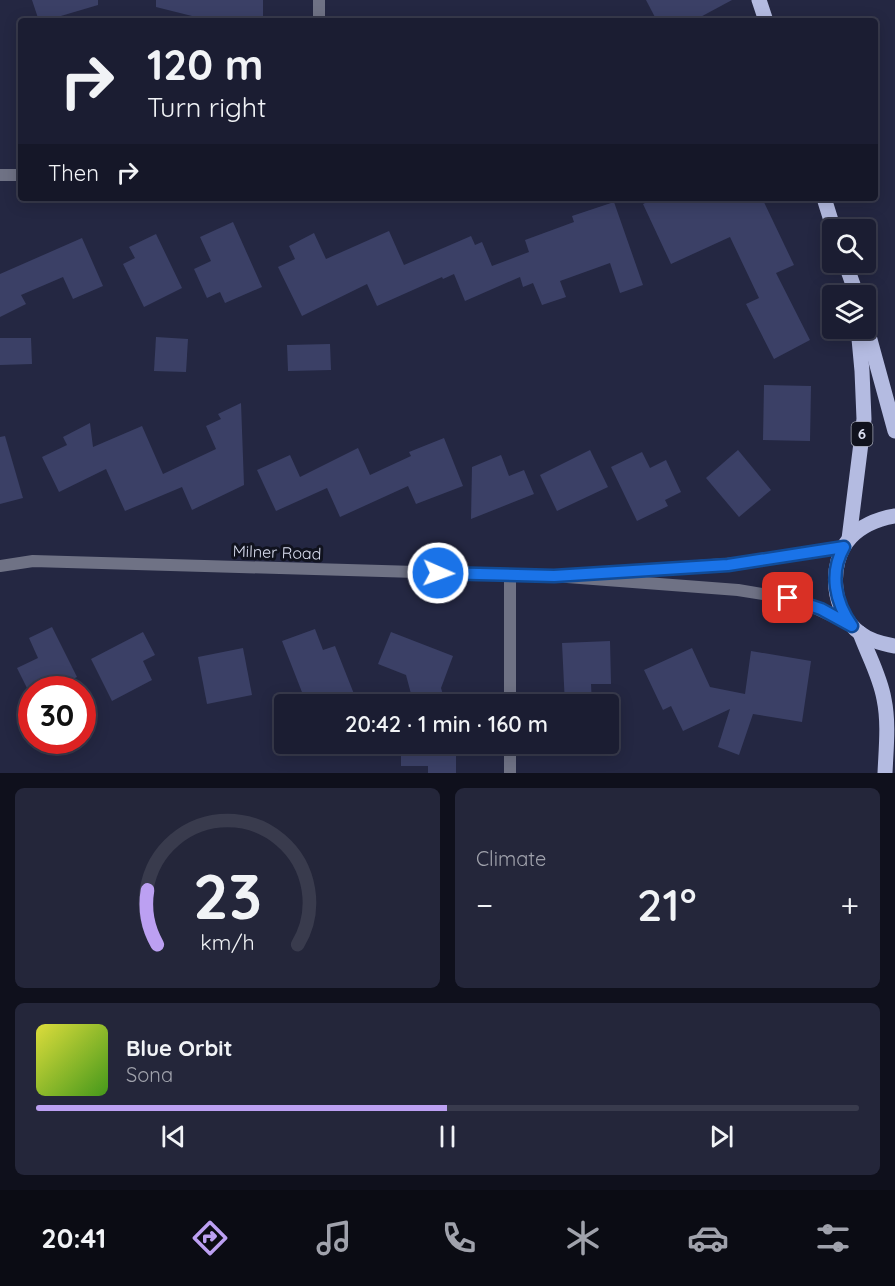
<!DOCTYPE html>
<meta charset="utf-8">
<style>
body{margin:0;font-family:Quicksand,sans-serif;background:#24263a;color:#f1f3f6;height:100vh;display:flex;flex-direction:column;font-size:22px;white-space:nowrap}
*{box-sizing:border-box;margin:0}
p{font-size:20px;color:#a0a2ac}
.icon{flex:none;width:33px;height:33px;fill:none;stroke:currentColor;stroke-width:2;stroke-linecap:round;stroke-linejoin:round}
.map{position:relative;height:773px;overflow:hidden}
.side{display:flex;flex-direction:column;gap:15px;padding:15px;background:#0f101c;flex:1}
.side>*{flex:none}
.top-card{position:absolute;left:18px;top:18px;width:860px;height:183px;border-radius:6px;box-shadow:0 3px 15px #0003,0 0 0 2px #393b4d;background:#1b1d32;color:#f1f3f6;overflow:hidden}
.tools{position:absolute;left:822px;top:219px;display:grid;gap:12px}
.tools a{display:grid;place-items:center;width:54px;height:54px;border-radius:6px;background:#1b1d32;box-shadow:0 3px 15px #0003,0 0 0 2px #393b4d;font-size:30px}
.speed{position:absolute;left:18px;top:676px;display:flex;gap:12px;font-size:30px;font-weight:700;text-align:center}
.speed>*{display:grid;place-content:center;width:78px;height:78px;border-radius:50%;background:#1b1d32;box-shadow:0 3px 15px #0003,0 0 0 2px #393b4d;line-height:1}
.speed .limit{border:9px solid #d22;background:#fff;color:#111}
.pin{position:absolute;display:grid;place-items:center;width:51px;height:51px;color:#fff;margin:-26px;border-radius:12px;box-shadow:0 3px 9px #0006}
.me{position:absolute;width:66px;margin:-33px;rotate:92deg;stroke-linejoin:round;filter:drop-shadow(0 0 4px #0008)}
.turn{display:flex;align-items:center;gap:21px;height:126px;padding:0 30px;font-size:27px}
.turn .icon{width:78px;height:78px;stroke-width:2.5}
.turn b{display:block;font-size:42px;line-height:51px}
.then{display:flex;align-items:center;height:57px;padding:0 30px;background:#0003;gap:12px;font-size:22px}
.big{font-size:45px;font-weight:600;line-height:1.1}
.side .card{flex:1;display:flex;flex-direction:column;justify-content:center;gap:9px;min-width:0;padding:0 21px;border-radius:9px;background:#24263a}
.side .dial{align-items:center;gap:0}
.dial svg{height:156px;overflow:visible;fill:none;stroke:#393b4d;stroke-width:7;stroke-linecap:round;text-anchor:middle}
.dial text{fill:#f1f3f6;stroke:none}
.song{display:flex;align-items:center;gap:18px}
.cover{width:72px;height:72px;border-radius:9px;background:linear-gradient(135deg,hsl(60 70% 55%),hsl(100 70% 35%))}
.played{height:6px;border-radius:3px;background:linear-gradient(90deg,#bca0f2 50%,#393b4d 50%)}
.keys{display:flex;justify-content:space-around;direction:ltr}
.heat{display:flex;justify-content:space-between;align-items:center;font-size:33px;direction:ltr}
.side .tiles{flex:1;display:grid;gap:15px;grid-template-columns:1fr 1fr}
.card:last-child{grid-column:span 2}
.trip{position:absolute;left:274px;top:694px;width:345px;height:60px;border-radius:6px;background:#1b1d32;box-shadow:0 3px 15px #0003,0 0 0 2px #393b4d;font-weight:600;line-height:60px;text-align:center}
.dock{display:flex;height:96px;justify-content:space-around;align-items:center;background:#0b0c14;color:#a0a2ac}
.dock .icon{width:42px;height:42px}
.dock .on{color:#bca0f2}
.dock b{font-size:27px;color:#f1f3f6}
.map>svg:first-child{display:block}
.building{fill:#3b4066}
.lines{fill:none;stroke-linecap:round;stroke-linejoin:round}
.minor{stroke:#6f7285;stroke-width:12}
.primary{stroke:#b4bbe1;stroke-width:15}
.route-casing{stroke:#114b97;stroke-width:15}
.route{stroke:#1a73e8;stroke-width:10}
.labels{text-anchor:middle;stroke-width:6;stroke-linejoin:round;paint-order:stroke}
.shield{fill:#10121e;stroke:#9ea2b2;stroke-width:1.5}
.shield-label{font-size:15px;font-weight:bold;fill:#dbdff1}
.street-label{font-size:16px;fill:#dbdff1;stroke:#10121e}
</style>
<div class="map">
<svg width="895" height="773" viewBox="0 0 895 773">
<rect width="100%" height="100%" fill="#242742"/>
<g class="building">
<polygon points="32,0 98,0 98,5 44,21 39,21"/>
<polygon points="156,0 263,0 263,21 212,21 156,7"/>
<polygon points="646,0 732,0 693,21 657,21"/>
<polygon points="655,198 762,198 794,265 776,273 810,340 774,359 746,304 759,298 730,237 671,264 643,204"/>
<polygon points="614,202 643,285 620,293 610,263 560,281 566,297 542,305 533,283 523,287 520,277 465,301 454,274 443,279 442,277 377,306 367,284 302,316 278,267 295,259 289,246 314,233 326,259 389,231 404,265 471,236 475,245 482,242 492,266 529,252 525,240 574,222 572,216"/>
<polygon points="233,222 262,287 225,303 220,292 207,298 194,269 211,261 200,237"/>
<polygon points="156,234 182,288 144,307 123,264 135,258 129,247"/>
<polygon points="82,238 103,286 73,299 63,277 21,295 26,304 0,317 0,274"/>
<polygon points="156,337 188,339 186,372 154,371"/>
<polygon points="0,338 31,338 32,364 0,365"/>
<polygon points="330,344 331,370 288,371 287,345"/>
<polygon points="764,385 811,386 810,441 763,440"/>
<polygon points="241,403 244,485 192,510 182,487 125,511 106,469 59,492 42,457 67,445 63,437 90,423 93,447 142,426 163,474 216,449 206,426 221,419 218,414"/>
<polygon points="5,436 23,498 0,504 0,437"/>
<polygon points="444,438 463,486 416,504 408,486 340,517 327,488 276,511 257,470 290,455 300,477 358,448 370,475 411,456 409,452"/>
<polygon points="590,450 608,487 557,511 540,475"/>
<polygon points="738,450 771,490 739,517 706,478"/>
<polygon points="642,452 650,468 666,460 681,492 665,500 668,506 637,521 611,467"/>
<polygon points="501,455 509,476 524,470 534,494 471,519 472,467"/>
<polygon points="52,627 77,677 50,690 28,690 17,668 38,658 29,638"/>
<polygon points="315,629 323,650 335,646 356,699 340,705 307,705 282,641"/>
<polygon points="143,632 155,655 143,661 152,680 112,701 91,659"/>
<polygon points="391,632 453,656 441,688 446,705 414,705 406,675 378,664"/>
<polygon points="610,641 611,684 591,684 592,705 565,705 562,643"/>
<polygon points="243,648 252,695 207,704 198,657"/>
<polygon points="692,648 710,687 745,694 751,651 811,661 802,722 753,714 739,755 718,747 730,709 683,731 671,706 663,710 644,670"/>
<polygon points="401,744 456,744 456,773 428,773 428,766 401,766"/>
</g>
<g class="lines">
<g class="minor">
<polyline points="319,21 319,0"/>
<polyline points="0,175 21,175"/>
<polyline points="0,566 33,561 554,576 738,590 775,596 800,601 851,625"/>
<polyline points="603,573 752,562 844,547"/>
<polyline points="510,705 510,575"/>
<polyline points="510,773 510,744"/>
</g>
<g class="primary">
<polyline points="759,0 766,21"/>
<polyline points="824,198 834,230"/>
<polyline points="845,262 857,296"/>
<polyline points="866,325 895,431"/>
<path d="M895,516C878,519 862,525 850,538C827,564 832,613 860,633C870,641 883,644 895,646"/>
<polyline points="849,539 864,419 862,371 858,328"/>
<path d="M860,633C868,655 880,676 884,699C889,723 886,749 885,773"/>
</g>
</g>
<g class="lines">
<defs>
<path id="route" d="M438,573L554,576L728,565L844,547C829,573 835,602 852,626L821,609L788,598"/>
</defs>
<use href="#route" class="route-casing"/>
<use href="#route" class="route"/>
</g>
<g class="labels">
<rect class="shield" x="851.5" y="422" width="21" height="24" rx="4.5"/>
<g class="shield-label">
<text x="862" y="439">6</text>
</g>
<g class="street-label">
<text transform="translate(277 552) rotate(2)" y="6">Milner Road</text>
</g>
</g>
</svg>
<div class="tools">
<a><svg class="icon" aria-label="search" viewBox="0 0 24 24"><circle cx="10" cy="10" r="6"/><path d="M15 15l6 6"/></svg></a>
<a><svg class="icon" aria-label="layers" viewBox="0 0 24 24"><path d="M12 4l9 5-9 5-9-5zM3 14l9 5 9-5"/></svg></a>
</div>
<div class="speed"><div class="limit">30</div></div>
<div class="pin" style="left:788px;top:598px;background:#d93025"><svg class="icon" aria-label="arrive" viewBox="0 0 24 24"><path d="M6 21V4h12l-3 4 3 4H6"/></svg></div>
<svg class="me" style="left:438px;top:573px" viewBox="-20 -20 40 40"><circle r="17" fill="#1a73e8" stroke="#fff" stroke-width="3"/><path d="M0-11L8 9 0 5-8 9z" fill="#fff"/></svg>
<div class="trip">20:42 · 1 min · 160 m</div>
<div class="top-card">
<div class="turn"><svg class="icon" aria-label="right" viewBox="0 0 24 24"><path d="M7 20v-9h11M14 6l5 5-5 5"/></svg><div><b>120 m</b>Turn right</div></div>
<div class="then">Then<svg class="icon" aria-label="right" viewBox="0 0 24 24"><path d="M7 20v-9h11M14 6l5 5-5 5"/></svg></div>
</div>
</div>
<section class="side">
<div class="tiles">
<div class="card dial"><svg viewBox="0 0 100 80">
<path d="M14 69A42 42 0 1 1 86 69"/>
<path d="M14 69A42 42 0 0 1 9 41" stroke="#bca0f2"/>
<text x="50" y="56" font-size="32" font-weight="700">23</text>
<text x="50" y="72" font-size="11">km/h</text>
</svg></div>
<div class="card"><p>Climate</p>
<div class="heat"><a>−</a><b class="big">21°</b><a>+</a></div>
</div>
<div class="card">
<div class="song"><i class="cover"></i><div><b>Blue Orbit</b><p>Sona</p></div></div>
<div class="played"></div>
<div class="keys"><svg class="icon" aria-label="previous" viewBox="0 0 24 24"><path d="M18 5L8 12l10 7zM5 5v14"/></svg><svg class="icon" aria-label="pause" viewBox="0 0 24 24"><path d="M8 5v14M16 5v14"/></svg><svg class="icon" aria-label="next" viewBox="0 0 24 24"><path d="M6 5l10 7-10 7zM19 5v14"/></svg></div>
</div>
</div>
</section>
<nav class="dock">
<b>20:41</b>
<svg class="icon on" aria-label="directions" viewBox="0 0 24 24"><path d="M12 3l9 9-9 9-9-9zM9 14v-3h6M13 9l2 2-2 2"/></svg>
<svg class="icon" aria-label="music" viewBox="0 0 24 24"><path d="M9 18V5l10-2v13"/><circle cx="6" cy="18" r="3"/><circle cx="16" cy="16" r="3"/></svg>
<svg class="icon" aria-label="phone" viewBox="0 0 24 24"><path d="M5 4h4l2 5-3 2q2 4 5 5l2-3 5 2v4C11 20 4 13 5 4z"/></svg>
<svg class="icon" aria-label="climate" viewBox="0 0 24 24"><path d="M12 3v18M4 7l16 10M4 17L20 7"/></svg>
<svg class="icon" aria-label="car" viewBox="0 0 24 24"><path d="M5 17H2v-5l4-1 3-4h7l3 4 3 1v5h-3M9 17h6M6 11h13"/><circle cx="7" cy="17" r="2"/><circle cx="17" cy="17" r="2"/></svg>
<svg class="icon" aria-label="filters" viewBox="0 0 24 24"><path d="M4 7h16M4 17h16"/><circle cx="9" cy="7" r="2"/><circle cx="15" cy="17" r="2"/></svg>
</nav>
